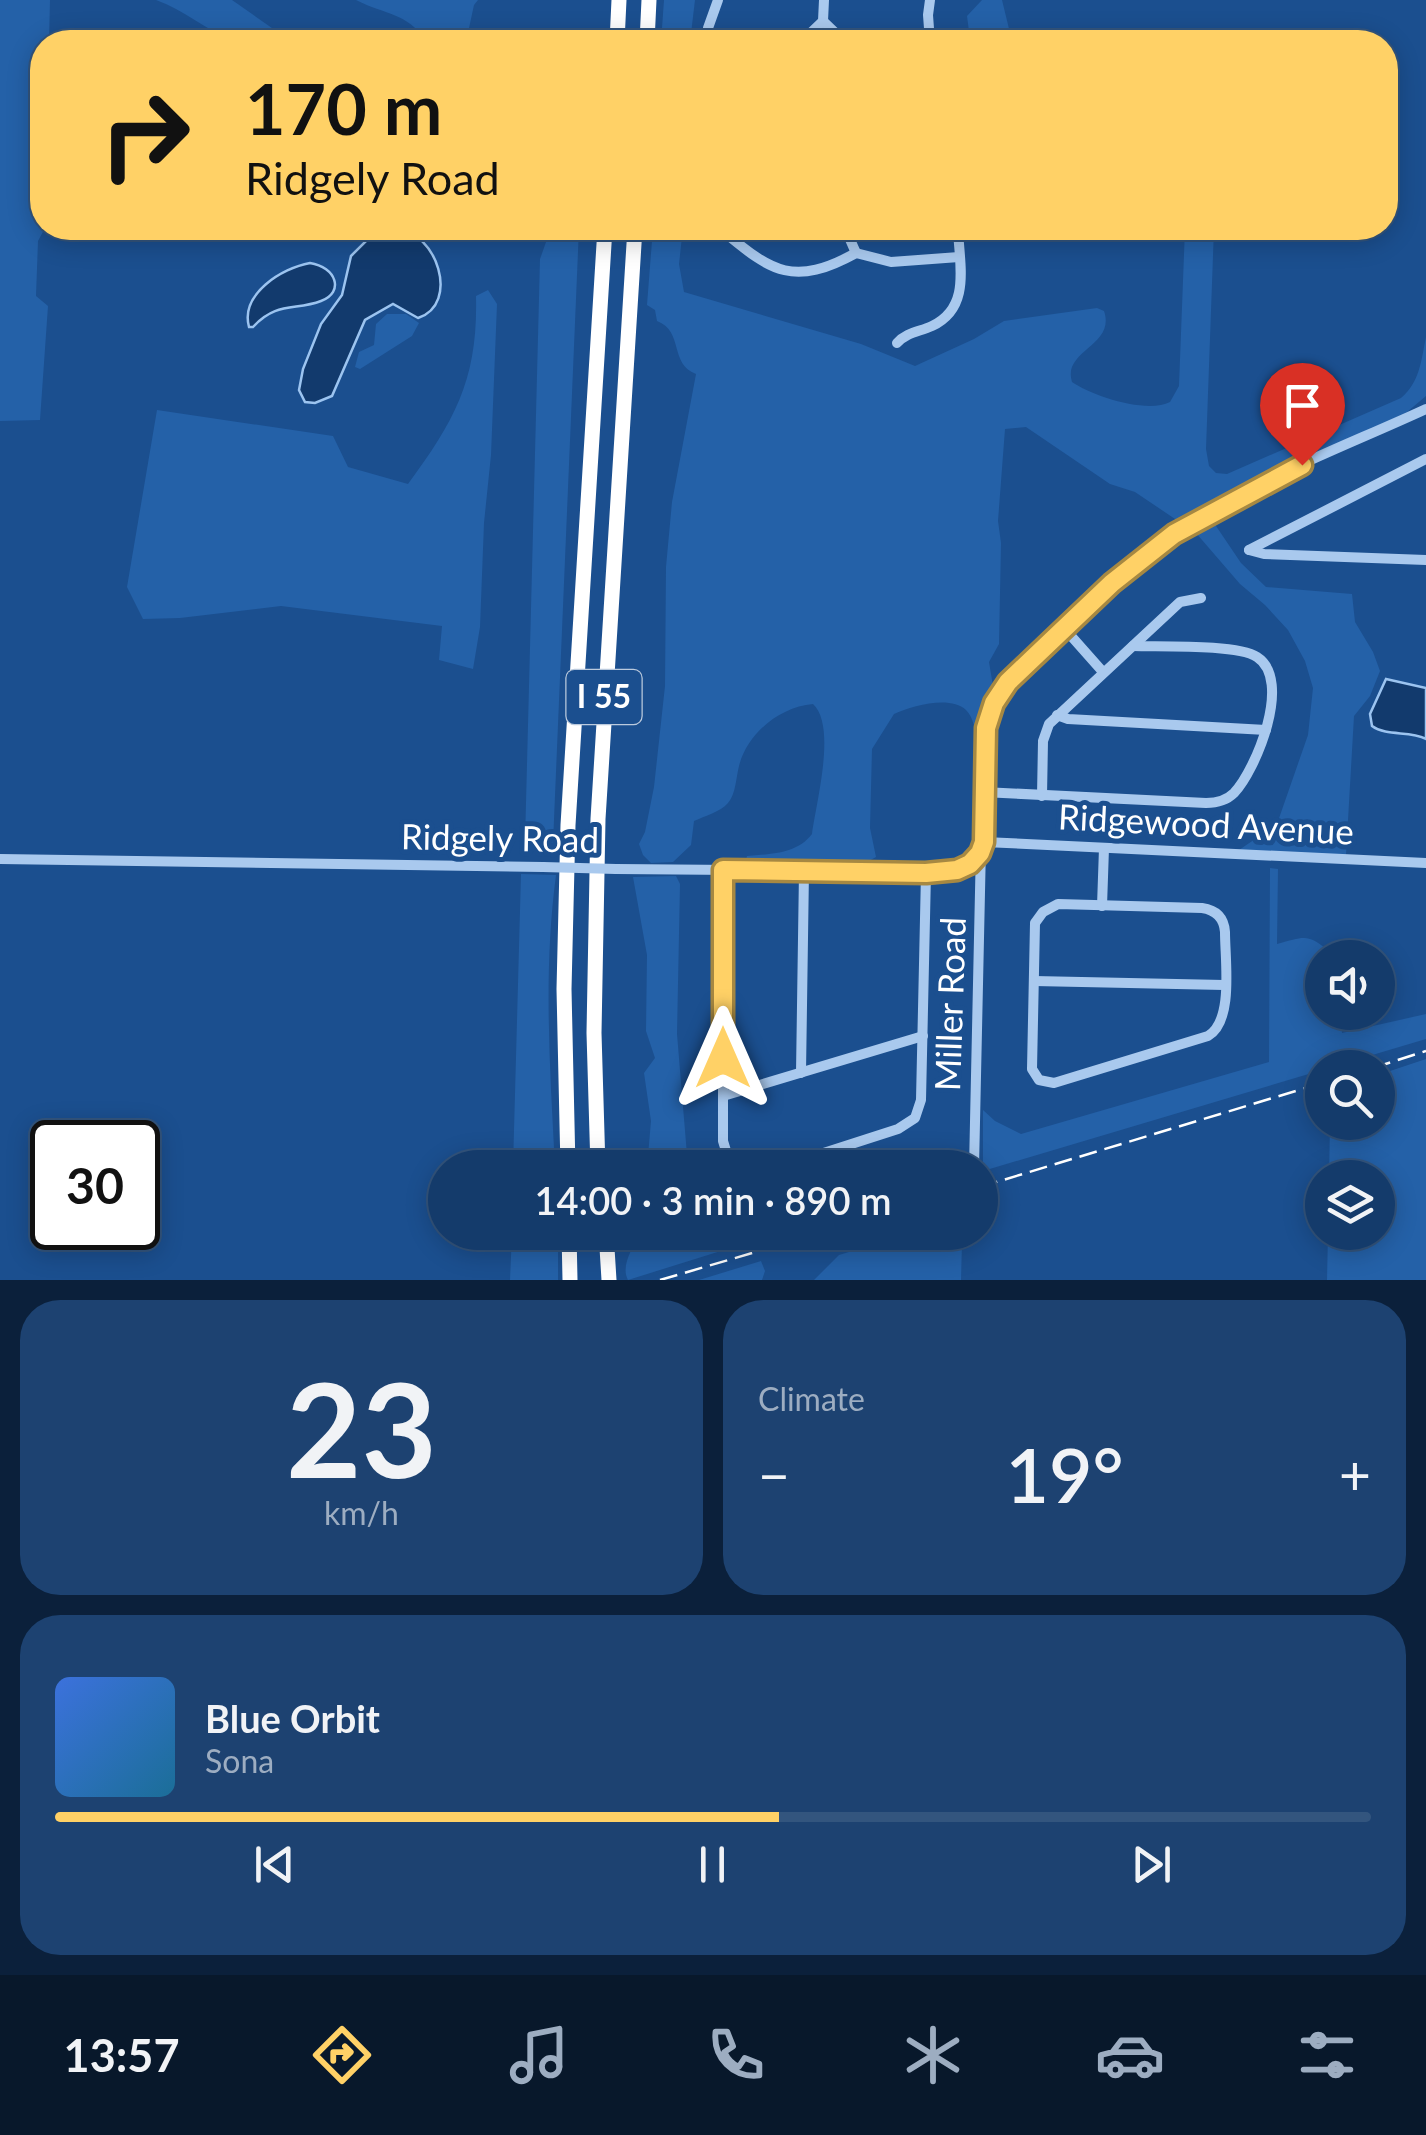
<!DOCTYPE html>
<meta charset="utf-8">
<style>
body{margin:0;font-family:Lato,sans-serif;background:#1d4271;color:#f1f3f6;height:100vh;display:flex;flex-direction:column;font-size:38px;white-space:nowrap}
*{box-sizing:border-box;margin:0}
p{font-size:32px;color:#9dadc1}
.icon{flex:none;width:55px;height:55px;fill:none;stroke:currentColor;stroke-width:2;stroke-linecap:round;stroke-linejoin:round}
.map{position:relative;height:1280px;overflow:hidden}
.sheet{display:flex;flex-direction:column;gap:20px;padding:20px;background:#0b203b;flex:1}
.sheet>*{flex:none}
.top-card{position:absolute;left:30px;top:30px;width:1368px;height:210px;border-radius:40px;box-shadow:0 5px 25px #0003,0 0 0 2px #33557e;background:#ffd166;color:#111;overflow:hidden}
.fabs{position:absolute;left:1305px;top:940px;display:grid;gap:20px}
.fabs a{display:grid;place-items:center;width:90px;height:90px;border-radius:50%;background:#143b6b;box-shadow:0 5px 25px #0003,0 0 0 2px #33557e;font-size:50px}
.speed{position:absolute;left:30px;top:1120px;display:flex;gap:20px;font-size:50px;font-weight:700;text-align:center}
.speed>*{display:grid;place-content:center;width:130px;height:130px;border-radius:50%;background:#143b6b;box-shadow:0 5px 25px #0003,0 0 0 2px #33557e;line-height:1}
.speed .limit{border:5px solid #111;border-radius:15px;background:#fff;color:#111}
.pin{position:absolute;display:grid;place-items:center;width:85px;height:85px;color:#fff;margin:-102px -42px;border-radius:50% 50% 50% 0;rotate:-45deg;box-shadow:0 0 10px #0007}
.pin .icon{rotate:45deg}
.me{position:absolute;width:110px;margin:-55px;rotate:0deg;stroke-linejoin:round;filter:drop-shadow(0 0 8px #0008)}
.turn{display:flex;align-items:center;gap:35px;height:210px;padding:0 50px;font-size:45px}
.turn .icon{width:130px;height:130px;stroke-width:2.5}
.turn b{display:block;font-size:70px;line-height:85px}
.big{font-size:75px;font-weight:600;line-height:1.1}
.sheet .widget{flex:1;display:flex;flex-direction:column;justify-content:center;gap:15px;min-width:0;padding:0 35px;border-radius:40px;background:#1d4271}
.sheet .dial{align-items:center;gap:0}
.dial b{font-size:130px;line-height:1}
.song{display:flex;align-items:center;gap:30px}
.cover{width:120px;height:120px;border-radius:15px;background:linear-gradient(135deg,hsl(220 70% 55%),hsl(200 70% 35%))}
.played{height:10px;border-radius:5px;background:linear-gradient(90deg,#ffd166 55%,#33557e 55%)}
.keys{display:flex;justify-content:space-around;direction:ltr}
.heat{display:flex;justify-content:space-between;align-items:center;font-size:55px;direction:ltr}
.sheet .tiles{flex:1;display:grid;gap:20px;grid-template-columns:1fr 1fr}
.widget:last-child{grid-column:span 2}
.trip{position:absolute;left:428px;top:1150px;width:570px;height:100px;border-radius:50px;background:#143b6b;box-shadow:0 5px 25px #0003,0 0 0 2px #33557e;font-weight:600;line-height:100px;text-align:center}
.tab-bar{display:flex;height:160px;justify-content:space-around;align-items:center;background:#08182b;color:#9dadc1}
.tab-bar .icon{width:70px;height:70px}
.tab-bar .current{color:#ffd166}
.tab-bar b{font-size:45px;color:#f1f3f6}
.map>svg:first-child{display:block}
.green{fill:#2461a8}
.water{fill:#123a6d;stroke:#9cc4f0;stroke-width:2.5}
.lines{fill:none;stroke-linecap:round;stroke-linejoin:round}
.stream{stroke:#9cc4f0;stroke-width:2.5}
.minor{stroke:#a9c9ee;stroke-width:10}
.highway{stroke:#fff;stroke-width:15}
.rail{stroke:#fff;stroke-width:2.5;stroke-dasharray:18 8;stroke-linecap:butt}
.minor-bridge{stroke:#a9c9ee;stroke-width:10}
.route-casing{stroke:#a68842;stroke-width:25}
.route{stroke:#ffd166;stroke-width:18}
.labels{text-anchor:middle;stroke-width:10;stroke-linejoin:round;paint-order:stroke}
.shield{fill:#1b4f8f;stroke:#bbcadd;stroke-width:2.5}
.shield-label{font-size:32px;font-weight:bold;fill:#fff}
.street-label{font-size:35px;fill:#fff;stroke:#1b4f8f}
</style>
<div class="map">
<svg width="1426" height="1280" viewBox="0 0 1426 1280">
<rect width="100%" height="100%" fill="#1b4f8f"/>
<g class="green">
<polygon points="0,0 50,0 49,42 42,42 42,228 45,228 38,241 36,296 48,306 40,420 0,421"/>
<path d="M156,0H232L292,42C275,43 250,47 235,41C206,31 185,10 156,0Z"/>
<path d="M356,0H478L474,5L466,42H428C404,11 388,16 356,0Z"/>
<polygon points="664,0 695,0 690,42 661,42"/>
<polygon points="982,0 1002,0 1011,37 1020,42 977,42 970,39 967,16"/>
<polygon points="551,228 579,228 553,843 525,842 540,259"/>
<path d="M653,228H683L679,264L684,292L861,344L915,366L974,339L1004,321L1097,308L1104,311C1116,346 1062,350 1072,382C1092,396 1147,414 1170,402L1179,386L1185,228H1214L1206,449L1209,466L1216,473L1227,474L1401,398C1420,382 1421,361 1426,337V396L1407,412L1181,523L1135,492L1110,484L1026,427L1005,429L998,521L1001,543L999,644L989,662L993,686L977,741C975,731 974,718 966,710C950,695 912,706 894,714L872,749L870,828L876,857L858,867L745,865L747,856C770,854 797,854 812,834C816,803 837,726 813,704C779,707 747,734 739,766C736,777 736,794 728,803C720,812 705,816 694,821L691,845L673,862L651,863L643,855L639,844L645,832L654,787L665,686L666,567L672,502L696,374C669,364 684,331 657,321L655,310L647,305Z"/>
<path d="M488,290L497,304L491,455L484,523L480,627L473,669L439,660L442,626L281,606L180,618L143,619L127,587L157,410L333,436L348,467L408,484C456,419 478,378 476,296Z"/>
<polygon points="387,314 406,314 419,323 412,336 360,369 355,367 359,352 374,345 376,324"/>
<polygon points="1214,523 1241,563 1266,587 1352,594 1355,622 1373,652 1380,671 1370,696 1354,716 1346,855 1239,850 1277,824 1308,735 1313,688 1305,661 1288,630 1265,605 1240,584 1196,533"/>
<path d="M1270,868L1278,869L1277,944C1307,936 1308,933 1333,955L1322,958V1012L1341,1013L1342,1033L1426,1014V1039L983,1171V1110L995,1121L1021,1134L1269,1062Z"/>
<path d="M521,874L556,875C543,973 550,1069 555,1167H513Z"/>
<polygon points="676,876 680,884 677,1034 688,1167 647,1167 651,1121 644,1073 655,1058 646,1031 647,955 633,877"/>
<polygon points="1426,1059 1426,1280 1327,1280 1328,1233 1378,1232 1378,1178 1329,1177 1330,1123 1378,1122 1378,1075"/>
<polygon points="512,1233 558,1233 558,1280 510,1280"/>
<path d="M639,1233H778L628,1280C620,1265 634,1247 639,1233Z"/>
<polygon points="912,1233 935,1233 962,1243 961,1280 814,1280 839,1255"/>
<polygon points="761,1261 765,1271 762,1280 699,1280"/>
</g>
<g class="water">
<path d="M397,230C436,230 461,304 418,318L393,304L365,320L332,396L315,403L305,402L299,390L303,369L321,324L342,295L351,256L368,239Z"/>
<path d="M310,263C336,267 345,292 321,301C295,311 277,301 253,327H249C240,294 282,268 310,263Z"/>
<path d="M1386,679L1426,688V739C1410,730 1387,737 1372,726L1370,714Z"/>
</g>
<g class="lines">
<polyline class="stream" points="1077,623 1152,556 1191,529"/>
<g class="minor">
<polyline points="823,21 845,42"/>
<polyline points="707,42 708,28 718,0"/>
<polyline points="801,42 823,21 824,0"/>
<polyline points="930,42 928,15 930,0"/>
<polyline points="845,228 856,253"/>
<path d="M724,232C772,272 794,287 856,253L891,262L959,257"/>
<path d="M897,343C907,332 919,332 932,326C972,307 959,264 958,228"/>
<polyline points="1249,550 1426,459"/>
<polyline points="1249,550 1264,554 1426,560"/>
<polyline points="1064,628 1103,672"/>
<polyline points="1057,715 1068,719 1266,730"/>
<path d="M983,792L1206,803C1217,803 1226,801 1234,793C1256,770 1293,680 1257,657C1237,644 1160,647 1133,646"/>
<polyline points="1042,796 1043,741 1049,724 1180,602 1201,598"/>
<polyline points="984,842 1426,863"/>
<polyline points="0,859 543,867"/>
<path d="M616,869L944,872C962,870 975,865 982,848"/>
<polyline points="723,870 723,1141 727,1154 740,1168"/>
<path d="M1058,904L1202,908C1216,910 1224,918 1225,932C1225,961 1234,1021 1208,1036L1054,1083L1039,1080L1032,1069L1035,923L1043,912Z"/>
<polyline points="1102,906 1104,848"/>
<polyline points="1034,981 1224,985"/>
<polyline points="801,1073 804,871"/>
<polyline points="723,1096 923,1036"/>
<polyline points="777,1168 898,1129 915,1118 921,1100 926,873"/>
<path d="M974,1168L983,754C987,693 1021,670 1062,630C1097,597 1133,562 1172,535C1243,484 1346,446 1426,409"/>
</g>
<g class="highway">
<polyline points="617,42 619,0"/>
<polyline points="647,42 649,0"/>
<polyline points="568,1168 564,989 568,825 605,228"/>
<polyline points="598,1168 594,1033 598,819 635,228"/>
<polyline points="569,1232 570,1280"/>
<polyline points="606,1232 609,1280"/>
</g>
<g class="rail">
<polyline points="1373,1068 1426,1051"/>
<polyline points="980,1187 1322,1083"/>
<polyline points="660,1280 824,1232"/>
</g>
<polyline class="minor-bridge" points="543,867 616,869"/>
</g>
<g class="lines">
<defs>
<polyline id="route" points="723,1058 723,870 926,873 957,870 970,864 980,853 984,842 986,728 994,703 1008,682 1112,583 1174,534 1302,465"/>
</defs>
<use href="#route" class="route-casing"/>
<use href="#route" class="route"/>
</g>
<g class="labels">
<rect class="shield" x="566.5" y="670" width="75" height="54" rx="8"/>
<g class="shield-label">
<text x="604" y="708">I 55</text>
</g>
<g class="street-label">
<text transform="translate(1206 825) rotate(3)" y="12">Ridgewood Avenue</text>
<text transform="translate(500 839) rotate(1)" y="12">Ridgely Road</text>
<text transform="translate(951 1004) rotate(-88)" y="12">Miller Road</text>
</g>
</g>
</svg>
<div class="fabs">
<a><svg class="icon" aria-label="sound" viewBox="0 0 24 24"><path d="M4 9h4l5-4v14l-5-4H4zM17 9q2 3 0 6"/></svg></a>
<a><svg class="icon" aria-label="search" viewBox="0 0 24 24"><circle cx="10" cy="10" r="6"/><path d="M15 15l6 6"/></svg></a>
<a><svg class="icon" aria-label="layers" viewBox="0 0 24 24"><path d="M12 4l9 5-9 5-9-5zM3 14l9 5 9-5"/></svg></a>
</div>
<div class="speed"><div class="limit">30</div></div>
<div class="pin" style="left:1302px;top:465px;background:#d93025"><svg class="icon" aria-label="arrive" viewBox="0 0 24 24"><path d="M6 21V4h12l-3 4 3 4H6"/></svg></div>
<svg class="me" style="left:723px;top:1058px" viewBox="-20 -20 40 40"><path d="M0-17L14 15 0 8-14 15z" fill="#ffd166" stroke="#fff" stroke-width="4"/></svg>
<div class="trip">14:00 · 3 min · 890 m</div>
<div class="top-card">
<div class="turn"><svg class="icon" aria-label="right" viewBox="0 0 24 24"><path d="M7 20v-9h11M14 6l5 5-5 5"/></svg><div><b>170 m</b>Ridgely Road</div></div>
</div>
</div>
<section class="sheet">
<div class="tiles">
<div class="widget dial"><b>23</b><p>km/h</p></div>
<div class="widget"><p>Climate</p>
<div class="heat"><a>−</a><b class="big">19°</b><a>+</a></div>
</div>
<div class="widget">
<div class="song"><i class="cover"></i><div><b>Blue Orbit</b><p>Sona</p></div></div>
<div class="played"></div>
<div class="keys"><svg class="icon" aria-label="previous" viewBox="0 0 24 24"><path d="M18 5L8 12l10 7zM5 5v14"/></svg><svg class="icon" aria-label="pause" viewBox="0 0 24 24"><path d="M8 5v14M16 5v14"/></svg><svg class="icon" aria-label="next" viewBox="0 0 24 24"><path d="M6 5l10 7-10 7zM19 5v14"/></svg></div>
</div>
</div>
</section>
<nav class="tab-bar">
<b>13:57</b>
<svg class="icon current" aria-label="directions" viewBox="0 0 24 24"><path d="M12 3l9 9-9 9-9-9zM9 14v-3h6M13 9l2 2-2 2"/></svg>
<svg class="icon" aria-label="music" viewBox="0 0 24 24"><path d="M9 18V5l10-2v13"/><circle cx="6" cy="18" r="3"/><circle cx="16" cy="16" r="3"/></svg>
<svg class="icon" aria-label="phone" viewBox="0 0 24 24"><path d="M5 4h4l2 5-3 2q2 4 5 5l2-3 5 2v4C11 20 4 13 5 4z"/></svg>
<svg class="icon" aria-label="climate" viewBox="0 0 24 24"><path d="M12 3v18M4 7l16 10M4 17L20 7"/></svg>
<svg class="icon" aria-label="car" viewBox="0 0 24 24"><path d="M5 17H2v-5l4-1 3-4h7l3 4 3 1v5h-3M9 17h6M6 11h13"/><circle cx="7" cy="17" r="2"/><circle cx="17" cy="17" r="2"/></svg>
<svg class="icon" aria-label="filters" viewBox="0 0 24 24"><path d="M4 7h16M4 17h16"/><circle cx="9" cy="7" r="2"/><circle cx="15" cy="17" r="2"/></svg>
</nav>
